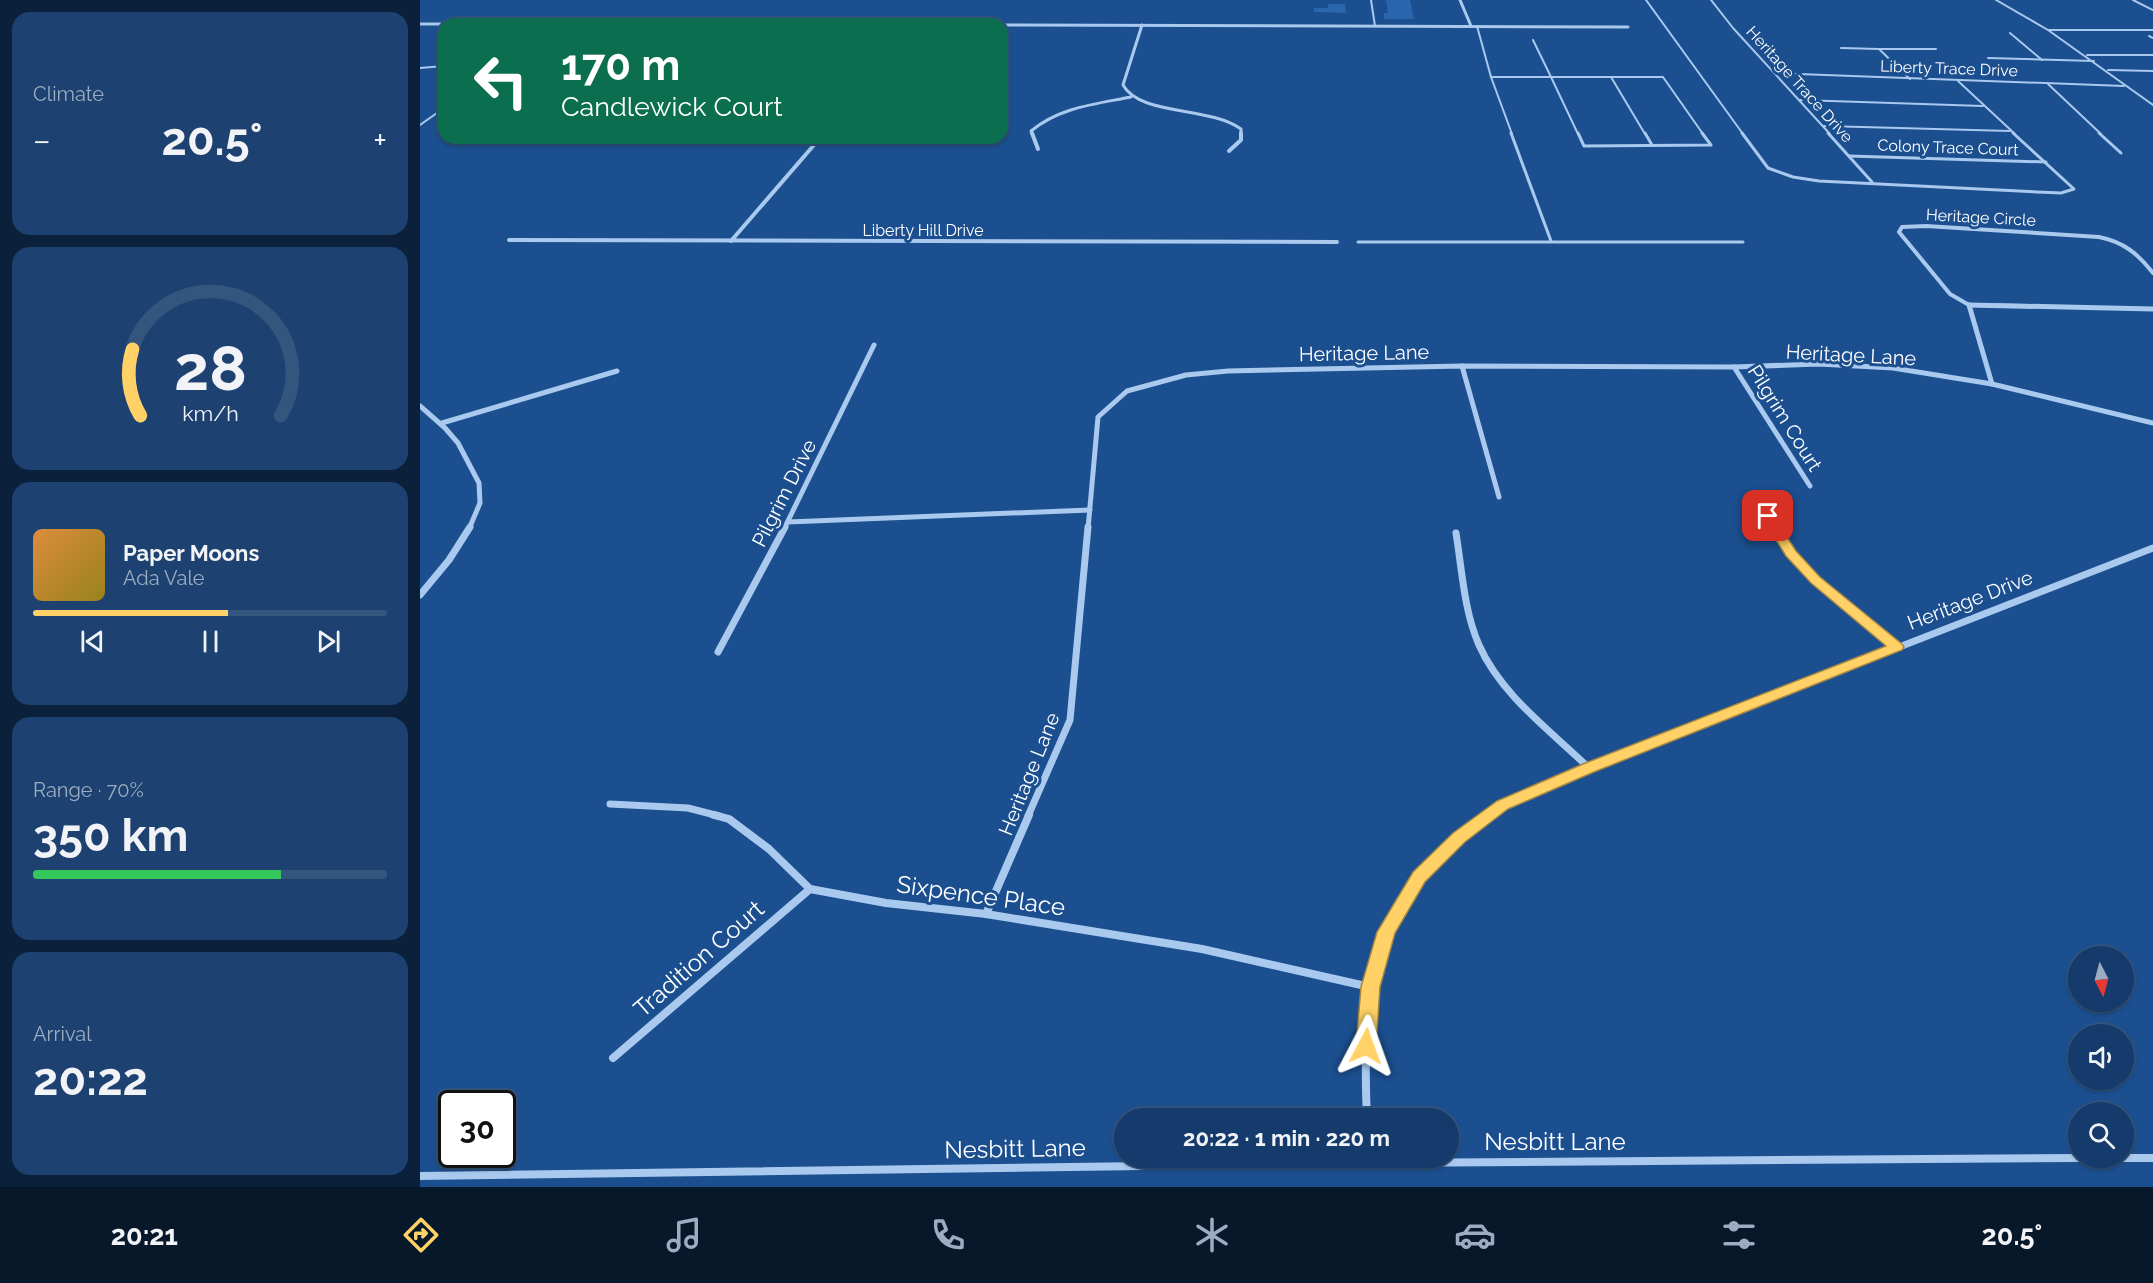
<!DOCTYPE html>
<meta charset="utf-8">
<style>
body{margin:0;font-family:Raleway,sans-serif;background:#1d4271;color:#f1f3f6;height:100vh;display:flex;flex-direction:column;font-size:22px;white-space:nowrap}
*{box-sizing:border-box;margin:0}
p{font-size:20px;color:#9dadc1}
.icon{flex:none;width:33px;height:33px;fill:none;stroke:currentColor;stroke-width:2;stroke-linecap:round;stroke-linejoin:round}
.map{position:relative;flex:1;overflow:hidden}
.panel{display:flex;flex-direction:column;gap:12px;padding:12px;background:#0b203b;width:420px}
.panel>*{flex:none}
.banner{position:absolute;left:18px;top:18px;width:570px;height:126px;border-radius:18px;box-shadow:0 2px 4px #0004,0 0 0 2px #33557e;background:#0b6e4f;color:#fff;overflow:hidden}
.needle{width:39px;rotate:174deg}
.tools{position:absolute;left:1648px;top:946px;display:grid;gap:12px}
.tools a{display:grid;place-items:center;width:66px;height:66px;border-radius:50%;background:#143b6b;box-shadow:0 2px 4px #0004,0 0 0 2px #33557e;font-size:30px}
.speed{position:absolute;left:18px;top:1090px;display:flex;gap:12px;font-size:30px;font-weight:700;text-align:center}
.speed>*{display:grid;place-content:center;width:78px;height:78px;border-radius:50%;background:#143b6b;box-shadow:0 2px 4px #0004,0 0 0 2px #33557e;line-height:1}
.speed .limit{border:3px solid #111;border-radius:9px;background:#fff;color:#111}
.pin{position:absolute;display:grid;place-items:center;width:51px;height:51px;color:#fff;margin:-26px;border-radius:12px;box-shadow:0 3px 9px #0006}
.me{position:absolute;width:66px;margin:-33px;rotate:4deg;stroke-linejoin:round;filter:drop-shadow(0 0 4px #0008)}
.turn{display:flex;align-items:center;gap:21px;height:126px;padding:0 24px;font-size:27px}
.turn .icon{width:78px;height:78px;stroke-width:2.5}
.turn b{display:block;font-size:42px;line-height:51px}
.big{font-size:45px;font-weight:700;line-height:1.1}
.panel .widget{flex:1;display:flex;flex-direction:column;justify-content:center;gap:9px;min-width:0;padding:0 21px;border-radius:18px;background:#1d4271}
.panel .dial{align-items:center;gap:0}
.dial svg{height:156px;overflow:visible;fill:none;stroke:#33557e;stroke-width:7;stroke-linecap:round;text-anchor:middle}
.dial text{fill:#f1f3f6;stroke:none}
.song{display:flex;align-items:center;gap:18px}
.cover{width:72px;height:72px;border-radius:9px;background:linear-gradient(135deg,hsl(30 70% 55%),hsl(50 70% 35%))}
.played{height:6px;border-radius:3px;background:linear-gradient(90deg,#ffd166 55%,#33557e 55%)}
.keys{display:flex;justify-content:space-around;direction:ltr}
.heat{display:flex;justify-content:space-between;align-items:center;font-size:33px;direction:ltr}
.charge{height:9px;border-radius:4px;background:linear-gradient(90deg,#34c759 70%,#33557e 0)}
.trip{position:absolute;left:694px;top:1108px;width:345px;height:60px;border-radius:30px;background:#143b6b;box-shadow:0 2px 4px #0004,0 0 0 2px #33557e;font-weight:700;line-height:60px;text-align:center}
.dock{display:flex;height:96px;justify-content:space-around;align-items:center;background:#08182b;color:#9dadc1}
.dock .icon{width:42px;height:42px}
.dock .on{color:#ffd166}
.dock b{font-size:27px;color:#f1f3f6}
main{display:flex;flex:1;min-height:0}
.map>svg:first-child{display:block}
.building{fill:#2a66ad}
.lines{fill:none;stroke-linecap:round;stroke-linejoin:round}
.service-far1{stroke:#a9c9ee;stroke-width:2}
.service{stroke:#a9c9ee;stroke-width:3}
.minor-far4{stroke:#a9c9ee;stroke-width:3}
.minor-far3{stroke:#a9c9ee;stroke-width:4}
.minor-far2{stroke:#a9c9ee;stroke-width:5}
.minor-far1{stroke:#a9c9ee;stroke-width:7}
.minor{stroke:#a9c9ee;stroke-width:8}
.route{fill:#ffd166;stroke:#a68842;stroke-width:1.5}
.labels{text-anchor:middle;stroke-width:6;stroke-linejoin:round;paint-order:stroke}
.far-street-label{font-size:16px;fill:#fff;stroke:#1b4f8f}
.street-label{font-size:20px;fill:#fff;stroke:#1b4f8f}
.near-street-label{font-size:24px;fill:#fff;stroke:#1b4f8f}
</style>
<main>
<section class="panel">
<div class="widget"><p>Climate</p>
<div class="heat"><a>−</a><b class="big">20.5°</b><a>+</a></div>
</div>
<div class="widget dial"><svg viewBox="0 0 100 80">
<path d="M14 69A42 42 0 1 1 86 69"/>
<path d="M14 69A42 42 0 0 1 10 35" stroke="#ffd166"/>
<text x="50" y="56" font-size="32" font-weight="700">28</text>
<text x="50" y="72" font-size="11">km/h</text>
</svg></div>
<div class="widget">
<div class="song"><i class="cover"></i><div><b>Paper Moons</b><p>Ada Vale</p></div></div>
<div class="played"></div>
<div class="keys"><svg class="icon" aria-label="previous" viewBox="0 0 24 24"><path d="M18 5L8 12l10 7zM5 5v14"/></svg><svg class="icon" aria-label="pause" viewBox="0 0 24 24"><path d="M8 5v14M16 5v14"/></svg><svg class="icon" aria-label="next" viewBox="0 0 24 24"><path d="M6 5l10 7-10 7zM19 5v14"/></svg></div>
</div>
<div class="widget"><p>Range · 70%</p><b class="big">350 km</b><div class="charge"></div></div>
<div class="widget"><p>Arrival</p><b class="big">20:22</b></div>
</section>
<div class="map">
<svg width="1733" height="1187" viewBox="0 0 1733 1187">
<rect width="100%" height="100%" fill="#1b4f8f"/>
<g class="building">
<polygon points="966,0 990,0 994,19 964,19 964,13 968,13"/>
<polygon points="908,4 925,4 926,13 894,12 894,8 908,8"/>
</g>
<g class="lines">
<g class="service-far1">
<polyline points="951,0 955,26"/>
<polyline points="1226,0 1323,134"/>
<polyline points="1291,0 1313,28 1410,134"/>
<polyline points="1576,0 1628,30 1733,105"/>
<polyline points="1713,0 1733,10"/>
<polyline points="1057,26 1071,77 1092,134"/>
<polyline points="1628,30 1733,30"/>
<polyline points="1590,33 1622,60"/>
<polyline points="1729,36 1733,38"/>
<polyline points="1113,40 1131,77"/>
<polyline points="1421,48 1459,49"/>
<polyline points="1667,55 1733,55"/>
<polyline points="1568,58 1674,61"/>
<polyline points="0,68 24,66"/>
<polyline points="1688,70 1733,71"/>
<polyline points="1354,73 1704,86"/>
<polyline points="1071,77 1131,77"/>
<polyline points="1131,77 1243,77 1283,134"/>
<polyline points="1131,77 1158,134"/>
<polyline points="1191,77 1225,134"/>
<polyline points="1490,79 1459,49 1516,49"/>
<polyline points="1538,81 1595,134"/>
<polyline points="1628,84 1681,134"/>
<polyline points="1380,100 1563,106"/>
<polyline points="0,125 24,108"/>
<polyline points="1404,126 1590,131"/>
</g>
<g class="service">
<polyline points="1091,133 1131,241"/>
<polyline points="1158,133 1164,146 1291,145 1282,133"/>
<polyline points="1225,133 1232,145"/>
<polyline points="1322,133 1348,168 1373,177 1399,181 1617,192 1641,193 1654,189 1593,133"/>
<polyline points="1408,133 1452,182"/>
<polyline points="1679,133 1701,153"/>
<polyline points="1429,156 1626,162"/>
<polyline points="938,242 1323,242"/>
</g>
<g class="minor-far4">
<polyline points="1040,0 1051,26"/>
<polyline points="0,24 24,24"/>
<polyline points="49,24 214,24"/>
<polyline points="582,25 1208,27"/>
<path d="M722,25L703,85C720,116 789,106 821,129V134"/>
<path d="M612,134L611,131C640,107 676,104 711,97"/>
</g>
<g class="minor-far3">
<polyline points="612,133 618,149"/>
<polyline points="809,151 821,140 821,133"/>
<polyline points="89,240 917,242"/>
<polyline points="311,241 400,138"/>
<path d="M1612,306L1549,305L1530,294L1479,232L1482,227L1506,226L1679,237C1704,242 1718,254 1733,273"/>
</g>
<g class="minor-far2">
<polyline points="1549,305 1733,309"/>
<polyline points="1549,305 1572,384"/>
<polyline points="1042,366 1079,497"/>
<polyline points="1314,367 1390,486"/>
<polyline points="0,406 25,428 38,443 59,483 60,503 49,529"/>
<polyline points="22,423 197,371"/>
<polyline points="1348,516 1356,529"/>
<polyline points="368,522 670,510"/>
<polyline points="364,529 454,345"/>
<polyline points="668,529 678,417 707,391 766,375 808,371 1042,366 1314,367 1399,364 1473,368 1572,384 1733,423"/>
</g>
<g class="minor-far1">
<path d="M1355,527C1387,579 1430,609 1477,647"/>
<path d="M1036,533C1042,570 1044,611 1059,645C1081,695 1131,731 1169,768"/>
<polyline points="0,595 29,560 50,527"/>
<polyline points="298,652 365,527"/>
<polyline points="190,804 268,808 299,816"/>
<polyline points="608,816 650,720 668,527"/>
<polyline points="1067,816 1090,801 1123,786 1733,548"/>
</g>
<g class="minor">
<polyline points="294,815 309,819 349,849 390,889 466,903 566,914 782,949 950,987"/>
<polyline points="566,914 609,815"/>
<polyline points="193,1058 390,889"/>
<path d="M947,1119C941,987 954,895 1070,815"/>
<polyline points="1704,1158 1733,1158"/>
<polyline points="0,1176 949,1163 1659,1158"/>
</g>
</g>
<polygon class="route" points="1348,513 1352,514 1376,551 1400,577 1482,644 1484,647 1482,650 1174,772 1088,809 1045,842 1005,882 975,933 960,987 956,1046 953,1052 946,1054 939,1052 936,1046 941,987 957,932 993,872 1033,833 1077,801 1163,764 1466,646 1391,583 1366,556 1341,516"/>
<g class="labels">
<g class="far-street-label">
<text transform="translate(1529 68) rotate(2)" y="6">Liberty Trace Drive</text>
<text transform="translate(1380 84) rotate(48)" y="6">Heritage Trace Drive</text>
<text transform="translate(1528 147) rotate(2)" y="6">Colony Trace Court</text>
<text transform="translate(1561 217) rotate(3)" y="6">Heritage Circle</text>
<text x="503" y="236">Liberty Hill Drive</text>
</g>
<g class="street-label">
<text transform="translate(944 353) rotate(-1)" y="7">Heritage Lane</text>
<text transform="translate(1431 355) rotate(3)" y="7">Heritage Lane</text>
<text transform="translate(1365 418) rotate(58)" y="7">Pilgrim Court</text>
<text transform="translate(364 493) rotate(-63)" y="7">Pilgrim Drive</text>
<text transform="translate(1550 600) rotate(-21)" y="7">Heritage Drive</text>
<text transform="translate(609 774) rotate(-68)" y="7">Heritage Lane</text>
</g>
<g class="near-street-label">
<text transform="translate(561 896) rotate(8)" y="8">Sixpence Place</text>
<text transform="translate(279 959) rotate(-41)" y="8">Tradition Court</text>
<text x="1135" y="1150">Nesbitt Lane</text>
<text transform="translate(595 1149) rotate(-1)" y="8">Nesbitt Lane</text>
</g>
</g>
</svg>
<div class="tools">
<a><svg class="needle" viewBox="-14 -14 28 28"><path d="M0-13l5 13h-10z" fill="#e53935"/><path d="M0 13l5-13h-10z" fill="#9dadc1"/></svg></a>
<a><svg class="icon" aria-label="sound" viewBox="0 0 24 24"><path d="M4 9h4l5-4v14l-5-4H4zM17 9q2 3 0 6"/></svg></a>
<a><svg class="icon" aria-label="search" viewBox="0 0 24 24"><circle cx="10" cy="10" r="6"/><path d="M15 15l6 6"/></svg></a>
</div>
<div class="speed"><div class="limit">30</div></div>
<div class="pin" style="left:1348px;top:516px;background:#d93025"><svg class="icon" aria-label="arrive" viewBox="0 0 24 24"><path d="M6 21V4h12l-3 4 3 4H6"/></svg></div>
<svg class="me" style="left:946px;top:1046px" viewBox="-20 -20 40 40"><path d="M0-17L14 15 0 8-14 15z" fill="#ffd166" stroke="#fff" stroke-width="4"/></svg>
<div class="trip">20:22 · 1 min · 220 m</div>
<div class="banner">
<div class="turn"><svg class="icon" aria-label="left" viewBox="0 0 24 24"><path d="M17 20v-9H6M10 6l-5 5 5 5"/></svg><div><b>170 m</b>Candlewick Court</div></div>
</div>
</div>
</main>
<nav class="dock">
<b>20:21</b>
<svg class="icon on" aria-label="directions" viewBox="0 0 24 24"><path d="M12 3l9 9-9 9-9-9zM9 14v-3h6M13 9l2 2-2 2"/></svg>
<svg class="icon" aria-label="music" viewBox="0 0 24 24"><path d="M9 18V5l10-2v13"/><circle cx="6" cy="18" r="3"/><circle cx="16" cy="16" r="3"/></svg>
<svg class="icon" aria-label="phone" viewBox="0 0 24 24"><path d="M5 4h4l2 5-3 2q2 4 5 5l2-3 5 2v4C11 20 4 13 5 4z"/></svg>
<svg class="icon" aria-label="climate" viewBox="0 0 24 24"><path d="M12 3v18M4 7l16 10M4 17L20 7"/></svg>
<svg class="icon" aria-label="car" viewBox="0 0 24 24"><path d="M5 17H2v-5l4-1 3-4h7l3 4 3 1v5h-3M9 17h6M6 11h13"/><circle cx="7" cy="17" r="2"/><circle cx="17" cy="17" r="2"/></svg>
<svg class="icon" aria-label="filters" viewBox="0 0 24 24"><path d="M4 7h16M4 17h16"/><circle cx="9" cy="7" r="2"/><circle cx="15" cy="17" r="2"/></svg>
<b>20.5°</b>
</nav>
